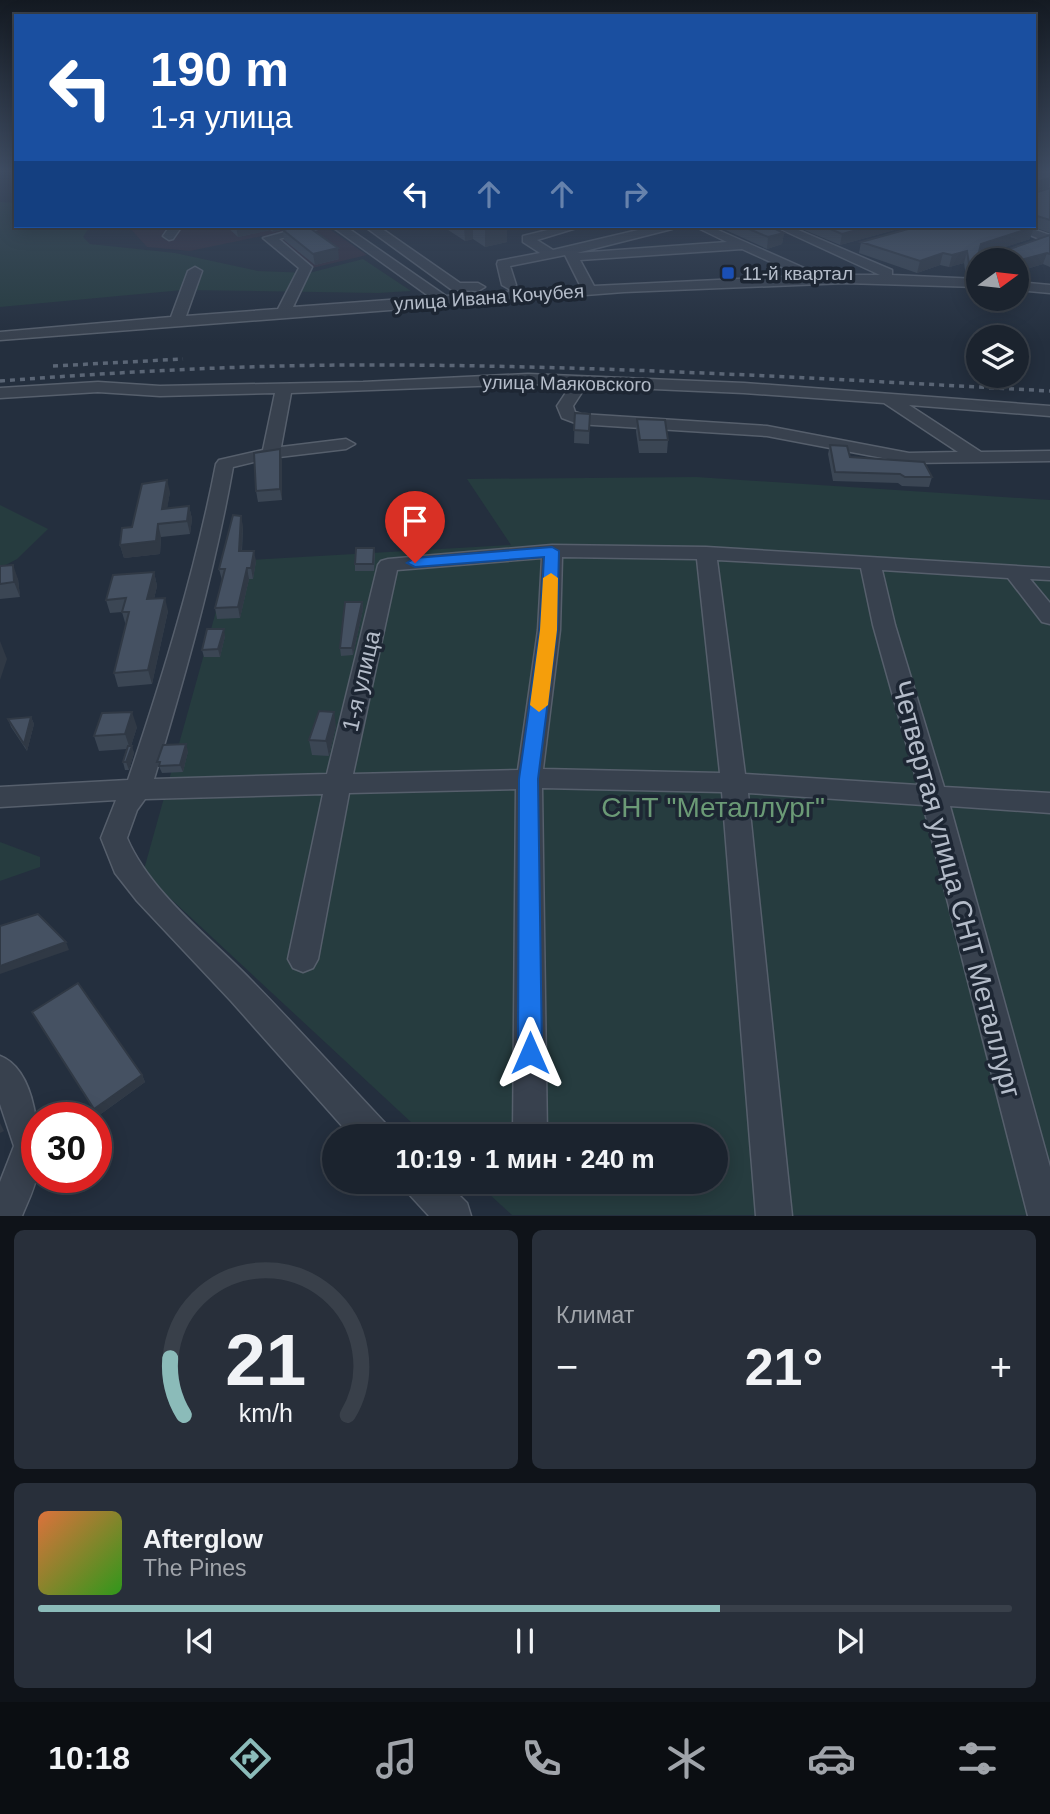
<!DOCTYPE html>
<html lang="ru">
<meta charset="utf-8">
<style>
body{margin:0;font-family:Helvetica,sans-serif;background:#282f3a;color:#f1f3f6;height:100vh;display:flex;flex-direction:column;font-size:26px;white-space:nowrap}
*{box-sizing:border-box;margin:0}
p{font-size:23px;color:#a0a4aa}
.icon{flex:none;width:38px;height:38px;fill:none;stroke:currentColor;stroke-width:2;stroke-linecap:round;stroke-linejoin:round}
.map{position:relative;height:1216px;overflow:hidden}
.sheet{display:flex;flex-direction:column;gap:14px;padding:14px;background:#0f1319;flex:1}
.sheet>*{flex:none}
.top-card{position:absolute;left:14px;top:14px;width:1022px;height:214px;border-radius:0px;box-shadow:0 4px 18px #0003,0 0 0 2px #39404a;background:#1a4fa0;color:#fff;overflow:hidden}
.needle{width:46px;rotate:75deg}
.fabs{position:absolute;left:966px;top:248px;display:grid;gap:14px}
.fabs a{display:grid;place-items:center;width:63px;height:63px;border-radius:50%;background:#1b232e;box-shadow:0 4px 18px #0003,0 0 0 2px #39404a;font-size:35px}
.speed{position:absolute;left:21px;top:1102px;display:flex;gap:14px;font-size:35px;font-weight:700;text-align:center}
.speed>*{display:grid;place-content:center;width:91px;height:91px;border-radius:50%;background:#1b232e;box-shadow:0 4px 18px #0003,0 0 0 2px #39404a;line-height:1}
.speed .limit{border:10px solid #d22;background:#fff;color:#111}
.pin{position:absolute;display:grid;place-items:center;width:60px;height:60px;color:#fff;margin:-72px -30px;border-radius:50% 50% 50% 0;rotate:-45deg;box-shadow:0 0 7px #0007}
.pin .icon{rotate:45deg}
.me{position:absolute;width:77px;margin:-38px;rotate:0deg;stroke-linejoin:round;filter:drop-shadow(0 0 5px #0008)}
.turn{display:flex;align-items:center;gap:24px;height:147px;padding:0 21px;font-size:32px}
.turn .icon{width:91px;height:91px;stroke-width:2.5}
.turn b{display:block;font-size:49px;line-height:60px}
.lanes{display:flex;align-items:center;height:66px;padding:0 21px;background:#0003;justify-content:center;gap:35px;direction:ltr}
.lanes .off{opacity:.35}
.big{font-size:52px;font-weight:700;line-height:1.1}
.sheet .widget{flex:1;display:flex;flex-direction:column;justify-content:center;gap:10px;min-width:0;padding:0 24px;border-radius:10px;background:#282f3a}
.sheet .dial{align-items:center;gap:0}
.dial svg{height:182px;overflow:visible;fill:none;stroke:#39404a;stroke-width:7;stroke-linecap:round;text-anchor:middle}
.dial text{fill:#f1f3f6;stroke:none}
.song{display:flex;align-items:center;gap:21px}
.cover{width:84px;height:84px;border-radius:10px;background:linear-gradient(135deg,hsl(20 70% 55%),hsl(110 70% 35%))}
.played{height:7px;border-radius:4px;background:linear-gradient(90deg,#8bbbb9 70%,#39404a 70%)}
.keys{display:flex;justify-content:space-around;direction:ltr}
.heat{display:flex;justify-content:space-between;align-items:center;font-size:38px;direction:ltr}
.sheet .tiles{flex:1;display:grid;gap:14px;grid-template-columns:1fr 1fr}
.widget:last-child{grid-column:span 2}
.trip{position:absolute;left:322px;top:1124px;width:406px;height:70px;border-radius:35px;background:#1b232e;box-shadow:0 4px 18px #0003,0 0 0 2px #39404a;font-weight:700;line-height:70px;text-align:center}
.menu{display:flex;height:112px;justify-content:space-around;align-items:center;background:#0b0e12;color:#a0a4aa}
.menu .icon{width:49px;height:49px}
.menu .active{color:#8bbbb9}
.menu b{font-size:32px;color:#f1f3f6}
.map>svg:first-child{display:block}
.medical{fill:#32303f}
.green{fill:#263c3f}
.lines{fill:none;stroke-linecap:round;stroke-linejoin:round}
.minor-casing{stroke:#565f6c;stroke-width:3}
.minor{fill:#38414e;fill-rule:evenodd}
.rail{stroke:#5a6575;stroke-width:3.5;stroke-dasharray:5 5;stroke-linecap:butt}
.wall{fill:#3b4654}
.shaded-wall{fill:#303945}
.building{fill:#455162;stroke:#303945;stroke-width:2}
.route{fill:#1a73e8;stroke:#114b97;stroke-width:2}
.slow{fill:#f59e0b}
.transit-dot{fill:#1a4fb4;stroke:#1d2633;stroke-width:2.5}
.labels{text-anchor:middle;stroke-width:7;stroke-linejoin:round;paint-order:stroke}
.far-poi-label{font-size:19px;fill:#b4bcc9;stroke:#1d2633;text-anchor:start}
.far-street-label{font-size:19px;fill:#b4bcc9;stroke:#1d2633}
.street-label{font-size:23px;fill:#b4bcc9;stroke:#1d2633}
.near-park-label{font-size:28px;fill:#6b9a76;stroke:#1d2633}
.near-street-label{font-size:28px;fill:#b4bcc9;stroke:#1d2633}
</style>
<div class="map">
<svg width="1050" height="1216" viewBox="0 0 1050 1216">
<rect width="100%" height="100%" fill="#242f3e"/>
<polygon class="medical" points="128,226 325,226 367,255 304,270 262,236 190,251 147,247"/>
<g class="green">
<polygon points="0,202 16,203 16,226 90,226 83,237 90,244 175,253 258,271 309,273 363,259 411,291 378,293 183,290 0,307"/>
<polygon points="696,477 1050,500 1050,1215 512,1215 475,1181 716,1181 716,1136 426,1136 143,873 230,561 511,545 467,479"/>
<polygon points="0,505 48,529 17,559 0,568"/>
<polygon points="0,842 40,857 40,867 0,881"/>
</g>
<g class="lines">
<defs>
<g id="minor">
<polygon points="170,226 182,226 173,239 169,240 163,236"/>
<path d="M306,226H327L279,239L312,267L293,307L430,297L331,226H345L446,296L581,287L565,255L510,266L516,285L509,289L502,285L497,264L498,261L540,253L523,242V236L564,226H583L537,240L553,250L655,226H674L672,229L577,253L727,242L694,226H709L820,275H880L774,226H789L892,270V275L978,279V287L845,283L624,292L0,340V332L171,317L188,271L195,267L202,271L186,316L278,309L299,268L263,238ZM742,249L802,276L594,286L580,260Z"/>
<polygon points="364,226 378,226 460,283 478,283 485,287 478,291 452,290"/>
<polygon points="1007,226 1024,226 1050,235 1050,243"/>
<polygon points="1017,282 1050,285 1050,293 1017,290"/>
<path d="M528,374L744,383L1050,406V416L909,405L981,452L1050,451V461L909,463L767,436L578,424L562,418L557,406L571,385L528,384L291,393L281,447L346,439L355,444L346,449L271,458L233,467C214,574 185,676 154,779L327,774L378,565L381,561L388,559L552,545L706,547L1050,568V580L1030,579L1050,603V624L1042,622L1008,578L882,570L895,625L944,787L1050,793V813L950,806L1050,1167V1216H1028L923,805L748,793L792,1216H756L722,792L542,788L547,1136H513L516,789L349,793L318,959L313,968L303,972L293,968L288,959L323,794L145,799L137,810L127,838C150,892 209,937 250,979C296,1026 341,1076 386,1124L391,1136H351L231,1001L137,901L115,873L101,838L116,800L0,807V787L128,780C163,676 195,572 216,464L219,460L263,450L275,393L160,396L98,392L0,398V388L98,382L160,386L363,382ZM586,386L744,393L884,403L958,452L909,453L767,426L581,414L575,412L573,406ZM562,557L697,559L720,773L543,769L560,630ZM542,558L538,630L518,770L353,774L397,570ZM717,560L861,568L873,625L918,785L745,774Z"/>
<path d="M0,1056C37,1070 41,1140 37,1174C35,1188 27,1203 22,1216H0V1182L14,1146L0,1104Z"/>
<polygon points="403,1181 445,1181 467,1203 471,1216 429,1216 408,1193"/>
</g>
</defs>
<use href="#minor" class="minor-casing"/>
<use href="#minor" class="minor"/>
<g class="rail">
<polyline points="53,366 183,359"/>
<path d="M0,381C132,371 263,364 396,365C614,366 832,379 1050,391"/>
</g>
</g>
<g class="wall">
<polygon points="1034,171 1050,171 1050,233 1031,226 1034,226"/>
<polygon points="226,226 295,226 273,232 270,230 238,237"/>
<polygon points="442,226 507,226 507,242 485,247 473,239 465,241"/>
<polygon points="717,226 769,226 784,233 782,244 767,249"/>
<polygon points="795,226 909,226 840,245"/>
<polygon points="283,230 339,259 315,265 284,240"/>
<polygon points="1050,235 1050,267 1043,264 1017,272 1017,261 978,261 978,277 966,276 964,263 949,267 940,265 917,273 859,253 861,242 1030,239 989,252 1001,252"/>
<polygon points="575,413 590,414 589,444 574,443"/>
<polygon points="637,419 668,440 667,453 639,453 636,432"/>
<polygon points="830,445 850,457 932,477 929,487 902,486 898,483 833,481 828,454"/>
<polygon points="282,460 282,500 258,502 256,491"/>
<polygon points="170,492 167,508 189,506 192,519 190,534 161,537 160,554 124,558 120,545 132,527"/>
<polygon points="243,526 242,551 256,561 253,579 249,579 240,618 217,619 215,608 222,580 219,569"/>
<polygon points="374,548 375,555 374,571 355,571 355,564"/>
<polygon points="0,566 18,579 20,597 0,599"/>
<polygon points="154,572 157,586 154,599 168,611 152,684 118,687 114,673 126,626 122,612 110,613 106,600"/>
<polygon points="362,602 363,609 353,655 341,656 340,648"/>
<polygon points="225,636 220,657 204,657 202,650"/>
<polygon points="31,717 34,724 27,751 11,727 8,719"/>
<polygon points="336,726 329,756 312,755 309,740"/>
<polygon points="137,727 131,746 134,753 129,770 125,770 123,762 127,749 99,751 94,736"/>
<polygon points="188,751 183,772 162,773 157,762"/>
<polygon points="32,1012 142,1075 145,1082 98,1116"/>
</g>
<g class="shaded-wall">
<polygon points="1050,178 1049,187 1034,192 1035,182"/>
<polygon points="236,226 269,226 270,230 238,237"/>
<polygon points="272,226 295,226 273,232"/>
<polygon points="464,226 473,226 473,239 465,241"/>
<polygon points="485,226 507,226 507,242 485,247"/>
<polygon points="872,226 909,226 840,245 842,234"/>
<polygon points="1034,227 1030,239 978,256 981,244"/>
<polygon points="784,233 782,244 767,249 768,237"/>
<polygon points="338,248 339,259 315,265 313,254"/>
<polygon points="967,251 964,263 949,267 952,255"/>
<polygon points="943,253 940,265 917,273 920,261"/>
<polygon points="1047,253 1043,264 1017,272 1017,261"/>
<polygon points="280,449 282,460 282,500 280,489"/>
<polygon points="167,480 170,492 165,521 162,509"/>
<polygon points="189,506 192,519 190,534 187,521"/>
<polygon points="241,516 243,526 241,562 239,551"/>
<polygon points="158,524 161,537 160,554 124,558 120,545"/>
<polygon points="254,551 256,561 253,579 251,568"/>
<polygon points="13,565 18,579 20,597 14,582"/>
<polygon points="247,568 249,579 240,618 238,607"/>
<polygon points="154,572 157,586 151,612 147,599"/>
<polygon points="165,598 168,611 152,684 148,670"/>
<polygon points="362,602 363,609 353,655 352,648"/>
<polygon points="224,629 225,636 220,657 218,649"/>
<polygon points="0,641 7,659 0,680"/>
<polygon points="132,712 137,727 130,749 125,734"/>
<polygon points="334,712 336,726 329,756 326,741"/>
<polygon points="31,717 34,724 27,751 24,744"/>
<polygon points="186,744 188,751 183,772 180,765"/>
<polygon points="132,746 134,753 129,770 126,762"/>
<polygon points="66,942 69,950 0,974 0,966"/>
<polygon points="142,1075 145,1082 98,1116 94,1109"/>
<polygon points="0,1123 4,1131 0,1133"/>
</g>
<g class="building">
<polygon points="1034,171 1050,171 1050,178 1035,182 1034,189 1038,192 1050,188 1050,220 1034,215"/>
<polygon points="298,226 307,226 338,248 313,254 283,230"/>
<polygon points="742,226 769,226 784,233 768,237"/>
<polygon points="823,226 872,226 842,234"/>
<polygon points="919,226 1030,226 1034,227 981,244 979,252 1001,252 1050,235 1050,254 1047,253 1017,261 978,261 978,265 969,264 967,251 952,255 943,253 920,261 861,242"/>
<polygon points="575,413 590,414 589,431 574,430"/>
<polygon points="637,419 665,420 668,440 640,440"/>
<polygon points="830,445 847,446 850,457 924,462 932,477 905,477 900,474 835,472"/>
<polygon points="280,449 280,489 256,491 254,453"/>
<polygon points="167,480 162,509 189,506 187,521 158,524 156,541 120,545 122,528 132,527 142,484"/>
<polygon points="233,515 241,516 239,551 254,551 251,568 247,568 238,607 215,608 225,569 219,569"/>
<polygon points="356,548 374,548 373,564 355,564"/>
<polygon points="13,565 14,582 0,584 0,566"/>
<polygon points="154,572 147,599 165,598 148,670 114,673 129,612 122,612 126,598 106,600 113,575"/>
<polygon points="345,602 362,602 352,648 340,648"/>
<polygon points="207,629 224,629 218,649 202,650"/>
<polygon points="319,711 334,712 326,741 309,740"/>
<polygon points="132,712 125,734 94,736 102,713"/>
<polygon points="31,717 24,744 8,719"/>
<polygon points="186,744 180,765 159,766 160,762 157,762 163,745"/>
<polygon points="128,746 132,746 126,762 123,762"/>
<polygon points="38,914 66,942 0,966 0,926"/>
<polygon points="78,983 142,1075 94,1109 32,1012"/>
</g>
<linearGradient id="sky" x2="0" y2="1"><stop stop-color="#141a22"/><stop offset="0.5" stop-color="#3f4d63"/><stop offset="1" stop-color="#3f4d63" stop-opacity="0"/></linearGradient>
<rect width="1050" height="342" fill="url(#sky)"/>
<polygon class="route" points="552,547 559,551 557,630 538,779 542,1053 538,1061 530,1065 521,1061 518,1053 519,779 540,630 544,557 415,567 407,563 415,558"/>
<polygon class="slow" points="551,573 558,578 557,630 548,705 539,712 530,705 540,630 543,578"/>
<rect class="transit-dot" x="721" y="266" width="14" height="14" rx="3.5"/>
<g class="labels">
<g class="far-poi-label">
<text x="742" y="280">11-й квартал</text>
</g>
<g class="far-street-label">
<text transform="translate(489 297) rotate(-4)" y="7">улица Ивана Кочубея</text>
<text transform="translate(567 383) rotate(1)" y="7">улица Маяковского</text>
</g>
<g class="street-label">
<text transform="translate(361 681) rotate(-77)" y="8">1-я улица</text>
</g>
<g class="near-park-label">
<text x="713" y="817">СНТ "Металлург"</text>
</g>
<g class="near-street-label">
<text transform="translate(957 889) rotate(75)" y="10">Четвертая улица СНТ Металлург</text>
</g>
</g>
</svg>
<div class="fabs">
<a><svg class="needle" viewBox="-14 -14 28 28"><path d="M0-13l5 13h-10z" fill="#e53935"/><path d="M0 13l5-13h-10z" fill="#a0a4aa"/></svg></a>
<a><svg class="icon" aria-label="layers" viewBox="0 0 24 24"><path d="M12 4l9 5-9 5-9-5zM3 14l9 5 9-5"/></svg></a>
</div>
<div class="speed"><div class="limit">30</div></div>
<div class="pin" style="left:415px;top:563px;background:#d93025"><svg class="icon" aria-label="arrive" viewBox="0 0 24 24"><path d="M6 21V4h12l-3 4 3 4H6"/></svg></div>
<svg class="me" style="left:530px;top:1053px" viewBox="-20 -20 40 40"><path d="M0-17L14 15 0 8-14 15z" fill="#1a73e8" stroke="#fff" stroke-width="4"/></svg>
<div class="trip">10:19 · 1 мин · 240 m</div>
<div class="top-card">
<div class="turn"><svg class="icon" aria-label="left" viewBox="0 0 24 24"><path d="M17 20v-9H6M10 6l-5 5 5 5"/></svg><div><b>190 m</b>1-я улица</div></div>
<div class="lanes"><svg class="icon" aria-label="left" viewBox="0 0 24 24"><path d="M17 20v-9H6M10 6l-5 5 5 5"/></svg><svg class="icon off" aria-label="ahead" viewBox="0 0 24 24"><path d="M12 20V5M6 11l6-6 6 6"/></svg><svg class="icon off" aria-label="ahead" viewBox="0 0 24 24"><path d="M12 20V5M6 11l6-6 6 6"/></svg><svg class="icon off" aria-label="right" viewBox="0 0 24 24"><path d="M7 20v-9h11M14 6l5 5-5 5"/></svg></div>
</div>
</div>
<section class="sheet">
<div class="tiles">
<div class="widget dial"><svg viewBox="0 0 100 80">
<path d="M14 69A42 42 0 1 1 86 69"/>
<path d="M14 69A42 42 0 0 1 8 44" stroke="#8bbbb9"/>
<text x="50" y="56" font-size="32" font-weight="700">21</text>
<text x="50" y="72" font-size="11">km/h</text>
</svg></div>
<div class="widget"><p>Климат</p>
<div class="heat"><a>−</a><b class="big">21°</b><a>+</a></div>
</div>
<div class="widget">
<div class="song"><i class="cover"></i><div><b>Afterglow</b><p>The Pines</p></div></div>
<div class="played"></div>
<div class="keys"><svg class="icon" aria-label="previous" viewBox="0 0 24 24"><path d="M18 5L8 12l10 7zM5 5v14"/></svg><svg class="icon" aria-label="pause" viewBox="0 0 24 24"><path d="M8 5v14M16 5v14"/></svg><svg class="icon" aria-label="next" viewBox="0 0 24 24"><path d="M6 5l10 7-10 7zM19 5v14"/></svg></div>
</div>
</div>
</section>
<nav class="menu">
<b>10:18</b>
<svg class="icon active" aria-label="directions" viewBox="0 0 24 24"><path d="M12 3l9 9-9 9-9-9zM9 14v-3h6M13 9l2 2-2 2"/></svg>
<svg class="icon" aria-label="music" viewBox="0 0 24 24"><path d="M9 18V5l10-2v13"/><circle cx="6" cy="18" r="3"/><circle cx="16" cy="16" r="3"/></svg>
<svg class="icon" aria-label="phone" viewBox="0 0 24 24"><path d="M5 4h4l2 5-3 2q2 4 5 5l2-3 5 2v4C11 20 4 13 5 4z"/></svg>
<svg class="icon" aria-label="climate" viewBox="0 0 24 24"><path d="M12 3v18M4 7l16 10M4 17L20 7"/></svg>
<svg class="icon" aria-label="car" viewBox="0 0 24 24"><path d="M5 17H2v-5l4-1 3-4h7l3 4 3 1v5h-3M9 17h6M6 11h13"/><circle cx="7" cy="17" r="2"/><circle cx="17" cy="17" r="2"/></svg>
<svg class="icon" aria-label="filters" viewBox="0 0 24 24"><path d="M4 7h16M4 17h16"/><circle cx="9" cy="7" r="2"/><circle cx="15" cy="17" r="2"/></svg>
</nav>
